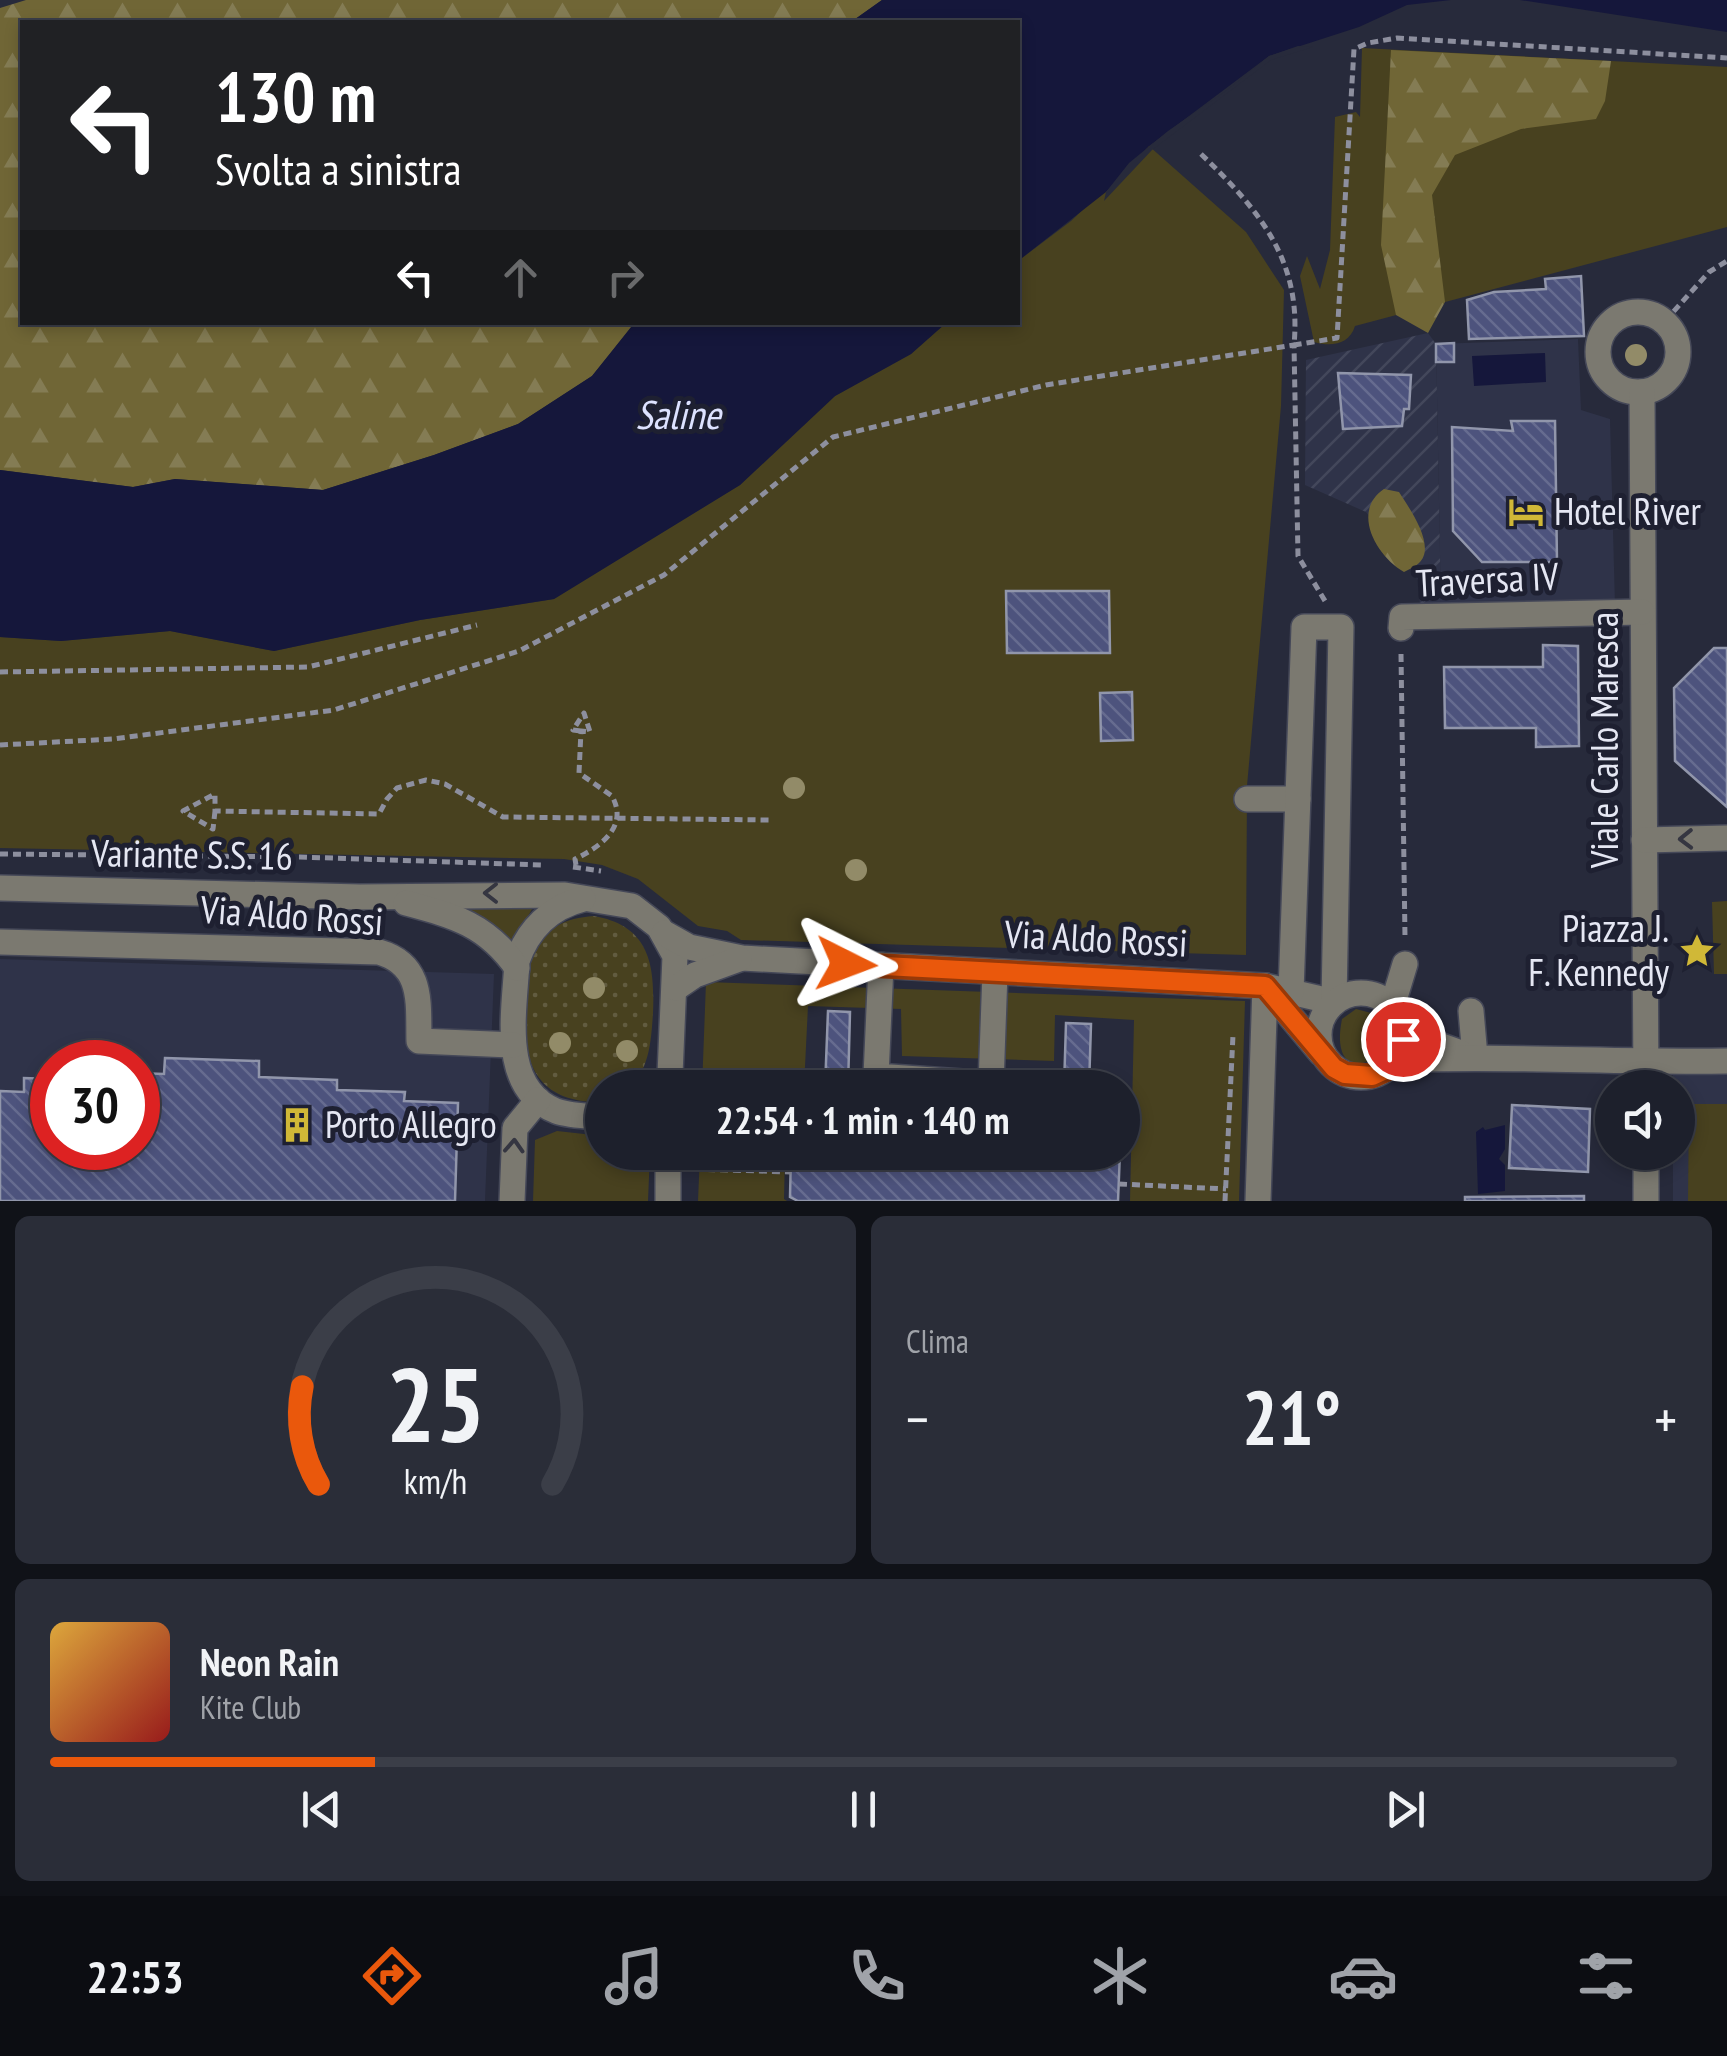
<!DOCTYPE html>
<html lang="it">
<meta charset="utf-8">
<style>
body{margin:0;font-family:"PT Sans Narrow",sans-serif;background:#2a2d38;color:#f1f3f6;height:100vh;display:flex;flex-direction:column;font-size:38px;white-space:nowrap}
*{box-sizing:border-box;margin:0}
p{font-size:32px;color:#a0a3a9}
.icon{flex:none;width:55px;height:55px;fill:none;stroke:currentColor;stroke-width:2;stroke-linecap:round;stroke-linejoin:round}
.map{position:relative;height:1201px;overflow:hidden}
.drawer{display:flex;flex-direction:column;gap:15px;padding:15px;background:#101218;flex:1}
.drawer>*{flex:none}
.top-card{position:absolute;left:20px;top:20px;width:1000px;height:305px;border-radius:0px;box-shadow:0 5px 15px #0003,0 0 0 2px #3b3e48;background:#202124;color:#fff;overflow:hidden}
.controls{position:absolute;left:1595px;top:1070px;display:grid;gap:20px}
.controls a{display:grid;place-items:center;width:100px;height:100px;border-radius:50%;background:#1d202c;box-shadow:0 5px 15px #0003,0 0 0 2px #3b3e48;font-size:50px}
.speed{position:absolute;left:30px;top:1040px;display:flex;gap:20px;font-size:50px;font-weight:700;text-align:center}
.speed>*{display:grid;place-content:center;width:130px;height:130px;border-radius:50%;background:#1d202c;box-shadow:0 5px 15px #0003,0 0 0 2px #3b3e48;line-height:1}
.speed .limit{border:15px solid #d22;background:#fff;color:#111}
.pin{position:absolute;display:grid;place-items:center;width:85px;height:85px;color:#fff;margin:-42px;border:5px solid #fff;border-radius:50%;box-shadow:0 2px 10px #0007}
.me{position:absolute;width:110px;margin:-55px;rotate:93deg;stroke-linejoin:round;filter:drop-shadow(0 0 8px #0008)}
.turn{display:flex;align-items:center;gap:35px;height:210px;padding:0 30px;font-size:45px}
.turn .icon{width:130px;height:130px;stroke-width:2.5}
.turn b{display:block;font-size:70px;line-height:85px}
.lanes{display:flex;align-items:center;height:95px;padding:0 30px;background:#0003;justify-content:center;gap:50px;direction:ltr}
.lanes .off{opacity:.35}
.big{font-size:75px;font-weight:700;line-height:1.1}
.drawer .card{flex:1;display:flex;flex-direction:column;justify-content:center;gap:15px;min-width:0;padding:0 35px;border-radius:15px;background:#2a2d38}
.drawer .dial{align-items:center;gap:0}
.dial svg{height:260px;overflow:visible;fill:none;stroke:#3b3e48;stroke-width:7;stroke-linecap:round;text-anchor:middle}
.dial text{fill:#f1f3f6;stroke:none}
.song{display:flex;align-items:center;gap:30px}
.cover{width:120px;height:120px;border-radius:15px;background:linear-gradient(135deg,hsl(40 70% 55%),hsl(0 70% 35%))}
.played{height:10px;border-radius:5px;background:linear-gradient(90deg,#ea580c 20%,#3b3e48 20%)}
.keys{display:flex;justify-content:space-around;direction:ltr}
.heat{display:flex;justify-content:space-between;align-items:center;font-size:55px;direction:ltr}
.drawer .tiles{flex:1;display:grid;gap:15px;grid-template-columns:1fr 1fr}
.card:last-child{grid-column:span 2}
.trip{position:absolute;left:585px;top:1070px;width:555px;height:100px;border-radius:50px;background:#1d202c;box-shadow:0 5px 15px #0003,0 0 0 2px #3b3e48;font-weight:700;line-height:100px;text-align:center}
.tab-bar{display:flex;height:160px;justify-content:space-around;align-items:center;background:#0c0d12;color:#a0a3a9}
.tab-bar .icon{width:70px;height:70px}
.tab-bar .selected{color:#ea580c}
.tab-bar b{font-size:45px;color:#f1f3f6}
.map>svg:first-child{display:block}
.built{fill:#2f3349;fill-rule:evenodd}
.industrial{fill:url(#industrial-furrows)}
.green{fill:#48411f}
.forest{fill:url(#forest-firs)}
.garden{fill:url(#garden-dots)}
.water{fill:#15173b}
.pier{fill:#272a3b}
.building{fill:url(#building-back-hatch);stroke:#9196ab;stroke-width:2.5}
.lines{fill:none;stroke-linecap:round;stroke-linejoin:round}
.minor-casing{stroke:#454858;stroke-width:28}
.path{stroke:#8d8f9e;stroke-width:5;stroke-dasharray:8 5;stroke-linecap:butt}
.minor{stroke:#7b7970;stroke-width:25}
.tree{fill:#928b68}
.oneway{stroke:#353641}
.route-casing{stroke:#983908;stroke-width:25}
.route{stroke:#ea580c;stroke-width:18}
.labels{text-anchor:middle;stroke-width:10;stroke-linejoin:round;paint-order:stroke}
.poi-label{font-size:38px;fill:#e5e7f3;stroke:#1e2031;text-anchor:start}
.street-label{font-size:38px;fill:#e5e7f3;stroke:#1e2031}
.water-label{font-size:40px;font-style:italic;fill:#dde2ff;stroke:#1e2031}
</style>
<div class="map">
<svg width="1727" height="1201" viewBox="0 0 1727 1201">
<defs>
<pattern id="industrial-furrows" width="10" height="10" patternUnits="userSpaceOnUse" patternTransform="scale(2.5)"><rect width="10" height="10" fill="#2f3349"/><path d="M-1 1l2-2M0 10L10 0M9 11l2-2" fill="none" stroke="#43475b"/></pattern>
<pattern id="forest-firs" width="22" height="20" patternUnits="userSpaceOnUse" patternTransform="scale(2.5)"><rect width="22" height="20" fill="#706636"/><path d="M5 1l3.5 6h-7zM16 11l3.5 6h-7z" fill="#847c54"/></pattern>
<pattern id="garden-dots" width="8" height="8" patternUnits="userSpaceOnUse" patternTransform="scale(2.5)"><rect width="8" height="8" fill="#48411f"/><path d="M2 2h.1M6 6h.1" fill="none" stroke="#625c40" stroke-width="1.8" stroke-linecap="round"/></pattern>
<pattern id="building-back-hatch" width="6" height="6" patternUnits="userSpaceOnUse" patternTransform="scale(2.5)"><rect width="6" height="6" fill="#4d537d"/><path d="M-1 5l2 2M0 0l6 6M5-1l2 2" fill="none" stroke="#666c90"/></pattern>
</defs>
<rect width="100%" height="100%" fill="#272a3b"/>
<g class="built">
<polygon points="1578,339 1581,410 1610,419 1615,605 1441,607 1436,344"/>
<path d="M0,959L494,974L485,1201H0ZM52,1062H138V1148H52Z"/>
<polygon points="1727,1061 1727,1201 1673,1201 1673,1153 1678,1152 1678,1088 1673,1087 1673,1062"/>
</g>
<polygon class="industrial" points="1428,333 1436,344 1441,607 1420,605 1418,580 1366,512 1305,485 1306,360"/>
<g class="green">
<path d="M1362,48L1727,67V227L1355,326C1349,345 1331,347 1314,342L1300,276L1307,256L1320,289L1330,250L1335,117L1356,112L1360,117Z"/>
<polygon points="1149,146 1246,232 1284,290 1281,406 1247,786 1246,955 741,940 727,931 698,926 638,879 602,865 564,859 0,848 0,637 61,641 170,631 274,651 420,620 554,599 740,485 835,396 911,354 946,323 1018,322 1018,261 1071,221"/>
<polygon points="1727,901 1727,974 1714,974 1712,902"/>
<polygon points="449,906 534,906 513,941 475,915"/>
<polygon points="706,982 1245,1001 1239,1201 1130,1201 1134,1020 1055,1015 1054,1061 902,1056 901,1009 808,1006 804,1087 702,1088"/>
<path d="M1356,1009L1375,1014C1409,1057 1326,1098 1342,1019Z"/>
<polygon points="1689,1104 1727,1104 1727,1201 1688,1201"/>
<polygon points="557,1131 602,1136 602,1152 650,1153 648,1201 533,1201 535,1140"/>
<polygon points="700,1153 785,1153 784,1199 787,1201 698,1201"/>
</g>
<g class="forest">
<polygon points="26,0 882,0 851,22 22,22 22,322 635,323 592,376 518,424 434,455 323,490 175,479 133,487 0,470 0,8"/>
<polygon points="1391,50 1611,61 1605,101 1596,119 1521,129 1455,155 1432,195 1445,302 1428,333 1396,315 1381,245"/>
<path d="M1384,489L1399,492C1409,508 1437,546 1419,563C1415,567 1409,569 1404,572C1376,556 1351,511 1384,489Z"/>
</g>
<path class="garden" d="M594,916C650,926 655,965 653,1013C651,1041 650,1064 632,1087L602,1088V1102C540,1103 522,1067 525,1010C527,959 534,920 594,916Z"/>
<g class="water">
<polygon points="882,0 1451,0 1407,5 1359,27 1269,56 1149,146 1106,192 1018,261 1018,22 851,22"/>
<polygon points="1520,0 1727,0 1727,32"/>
<polygon points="635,322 946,323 911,354 835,396 740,485 554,599 420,620 274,651 170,631 61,641 0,637 0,470 133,487 175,479 323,490 434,455 518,424 592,376"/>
<polygon points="1545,353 1546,382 1474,386 1472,356"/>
<polygon points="1505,1125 1505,1149 1499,1159 1505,1165 1505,1191 1478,1194 1476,1132 1483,1127 1485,1130"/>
</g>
<polygon class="pier" points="1298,46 1313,47 1271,60 1152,150 1104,201 1106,192 1129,163 1168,131 1227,90 1269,56"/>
<g class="building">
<polygon points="1581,276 1584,336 1469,339 1467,300 1494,292 1546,289 1545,279"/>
<polygon points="1454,343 1454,362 1436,362 1436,344"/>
<polygon points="1338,373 1411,375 1409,409 1404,409 1402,426 1343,429"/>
<polygon points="1511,421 1555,421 1557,562 1482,562 1453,531 1452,427 1513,431"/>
<polygon points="1006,591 1109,591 1110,653 1007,653"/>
<polygon points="1543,645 1578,646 1579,746 1536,747 1536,728 1445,728 1444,667 1543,667"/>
<polygon points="1714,648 1727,648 1727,807 1675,761 1674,688"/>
<polygon points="1132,692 1133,740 1101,741 1100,693"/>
<polygon points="828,1011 850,1012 848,1088 825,1088"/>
<polygon points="1066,1023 1091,1024 1089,1088 1064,1088"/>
<polygon points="165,1058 259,1061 259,1077 337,1080 337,1090 405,1092 404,1101 458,1103 455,1201 0,1201 0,1091 24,1092 24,1078 52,1079 52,1148 138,1148 138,1073 164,1074"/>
<polygon points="1512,1105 1590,1109 1588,1172 1509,1168"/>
<polygon points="791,1152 1120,1152 1118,1201 798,1201 790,1197"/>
<polygon points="1584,1196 1584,1201 1465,1201 1465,1197"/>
</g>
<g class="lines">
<defs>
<g id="minor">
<circle cx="1638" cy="352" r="40"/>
<polyline points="1642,392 1646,1088"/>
<polyline points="1401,628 1402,617 1642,612"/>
<polyline points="1247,799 1298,799"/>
<polyline points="1644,840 1727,838"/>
<polyline points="0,888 360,897 565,895 632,906 659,927 675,956 670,1075 664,1088"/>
<path d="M583,899C551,907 528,929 517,961C515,1009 498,1088 556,1111C570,1116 587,1116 602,1117"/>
<path d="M406,903C455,916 487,925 517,968"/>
<polyline points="664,933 689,947 742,958 1265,986 1334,1002"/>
<path d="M0,942L379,952C424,965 418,1003 419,1041L513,1045"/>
<polyline points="881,965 876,1076 991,1084 995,972"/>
<polyline points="1265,986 1321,1053"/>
<polyline points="676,988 695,975 739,959"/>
<polyline points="1291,992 1304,627 1341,627 1334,1002"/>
<circle cx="1361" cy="1035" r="42"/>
<polyline points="1392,1007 1405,964"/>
<polyline points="1471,1011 1475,1057"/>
<polyline points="1399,1017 1436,1044 1461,1053"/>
<path d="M1395,1060C1506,1055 1616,1063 1727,1061"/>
<polyline points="1646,1152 1646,1201"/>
<polyline points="512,1201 515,1128 538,1100"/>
<polyline points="668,1201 668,1152"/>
<polyline points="1258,1201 1265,986"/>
</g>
</defs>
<use href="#minor" class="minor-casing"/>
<g class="path">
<path d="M1201,154C1259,210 1302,260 1294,345L1337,338L1354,49L1368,43L1397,38L1727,58"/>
<polyline points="1665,321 1709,272 1727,261"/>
<polyline points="1401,654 1405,938"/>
<polyline points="0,672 308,667 477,625"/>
<polyline points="0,745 113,739 334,710 519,651 664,575 833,437 1046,385 1294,345 1298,556 1325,601"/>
<polyline points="215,811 213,829 183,811 215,794 215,811 379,814 387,799 397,788 426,780 445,784 503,817 771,820"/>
<polyline points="0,854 300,857 542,865"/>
<path d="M576,865L575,859C600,847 629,827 612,796L579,773L581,731L590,732L584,713L573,730L581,731"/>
<polyline points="573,867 601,871"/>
<polyline points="694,1169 791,1172"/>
<polyline points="1119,1184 1226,1189"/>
<polyline points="1225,1201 1233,1035"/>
</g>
<use href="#minor" class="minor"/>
</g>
<g class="tree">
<circle cx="1636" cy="355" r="11"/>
<circle cx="794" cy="788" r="11"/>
<circle cx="856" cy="870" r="11"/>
<circle cx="594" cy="988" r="11"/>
<circle cx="560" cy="1043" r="11"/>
<circle cx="627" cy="1051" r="11"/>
</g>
<defs><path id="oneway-chevron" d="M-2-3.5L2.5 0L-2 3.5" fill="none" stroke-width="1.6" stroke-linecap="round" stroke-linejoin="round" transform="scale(2.5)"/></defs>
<g class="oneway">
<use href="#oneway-chevron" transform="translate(1686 839) rotate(179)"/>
<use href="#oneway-chevron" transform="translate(491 893) rotate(-180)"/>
<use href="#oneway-chevron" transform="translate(514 1146) rotate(-87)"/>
</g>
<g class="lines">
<defs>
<polyline id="route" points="846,964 1265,986 1334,1068 1345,1074 1372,1076 1385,1070 1395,1060 1403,1039"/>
</defs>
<use href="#route" class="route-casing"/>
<use href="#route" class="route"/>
</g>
<defs>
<symbol id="hotel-bare" viewBox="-9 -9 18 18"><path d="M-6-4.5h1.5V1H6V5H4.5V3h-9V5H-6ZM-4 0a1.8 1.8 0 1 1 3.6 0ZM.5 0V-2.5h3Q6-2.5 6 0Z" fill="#d0b837" stroke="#1e2031" stroke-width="2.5" paint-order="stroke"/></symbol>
<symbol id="sight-bare" viewBox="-9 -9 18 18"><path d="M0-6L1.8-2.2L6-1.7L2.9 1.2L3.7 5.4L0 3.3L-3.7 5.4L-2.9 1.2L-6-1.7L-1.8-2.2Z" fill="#d0b837" stroke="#1e2031" stroke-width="2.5" paint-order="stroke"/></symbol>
<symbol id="building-bare" viewBox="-9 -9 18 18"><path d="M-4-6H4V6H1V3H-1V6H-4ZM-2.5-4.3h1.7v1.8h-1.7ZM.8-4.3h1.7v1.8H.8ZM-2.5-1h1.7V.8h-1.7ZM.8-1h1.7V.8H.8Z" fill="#d0b837" stroke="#1e2031" stroke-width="2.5" paint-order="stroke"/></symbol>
</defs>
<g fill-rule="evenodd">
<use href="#hotel-bare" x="1501" y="487" width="50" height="50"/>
<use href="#sight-bare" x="1672" y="926" width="50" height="50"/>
<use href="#building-bare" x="272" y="1100" width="50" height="50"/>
</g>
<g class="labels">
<g class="poi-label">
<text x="1554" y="525">Hotel River</text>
<text x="1669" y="942" text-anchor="end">Piazza J.<tspan x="1669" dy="44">F. Kennedy</tspan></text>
<text x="325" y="1138">Porto Allegro</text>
</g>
<g class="street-label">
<text transform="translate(1487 580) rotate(-3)" y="13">Traversa IV</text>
<text transform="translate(1605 740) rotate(-90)" y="13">Viale Carlo Maresca</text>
<text transform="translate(192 855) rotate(1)" y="13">Variante S.S. 16</text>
<text transform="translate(292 916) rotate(4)" y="13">Via Aldo Rossi</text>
<text transform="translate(1096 939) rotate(3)" y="13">Via Aldo Rossi</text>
</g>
<g class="water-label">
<text x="678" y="429">Saline</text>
</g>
</g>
</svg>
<div class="controls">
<a><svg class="icon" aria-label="sound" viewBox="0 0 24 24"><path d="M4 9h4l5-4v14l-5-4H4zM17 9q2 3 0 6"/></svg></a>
</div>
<div class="speed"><div class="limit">30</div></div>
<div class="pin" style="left:1403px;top:1039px;background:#d93025"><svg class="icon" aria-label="arrive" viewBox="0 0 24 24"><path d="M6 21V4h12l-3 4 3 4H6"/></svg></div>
<svg class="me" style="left:846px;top:964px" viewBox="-20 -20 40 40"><path d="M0-17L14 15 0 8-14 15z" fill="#ea580c" stroke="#fff" stroke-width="4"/></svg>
<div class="trip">22:54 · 1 min · 140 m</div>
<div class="top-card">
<div class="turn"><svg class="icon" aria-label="left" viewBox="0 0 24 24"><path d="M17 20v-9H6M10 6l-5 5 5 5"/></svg><div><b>130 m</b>Svolta a sinistra</div></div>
<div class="lanes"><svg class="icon" aria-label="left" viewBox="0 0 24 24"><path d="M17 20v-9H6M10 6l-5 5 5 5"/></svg><svg class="icon off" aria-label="ahead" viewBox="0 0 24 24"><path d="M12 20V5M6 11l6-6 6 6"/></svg><svg class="icon off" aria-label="right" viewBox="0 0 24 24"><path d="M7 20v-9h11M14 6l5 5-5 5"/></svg></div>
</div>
</div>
<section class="drawer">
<div class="tiles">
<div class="card dial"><svg viewBox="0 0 100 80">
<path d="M14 69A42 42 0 1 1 86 69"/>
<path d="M14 69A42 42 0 0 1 9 39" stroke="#ea580c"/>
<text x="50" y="56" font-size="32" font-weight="700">25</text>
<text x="50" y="72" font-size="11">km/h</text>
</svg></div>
<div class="card"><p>Clima</p>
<div class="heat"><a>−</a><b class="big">21°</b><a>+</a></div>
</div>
<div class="card">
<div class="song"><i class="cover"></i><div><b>Neon Rain</b><p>Kite Club</p></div></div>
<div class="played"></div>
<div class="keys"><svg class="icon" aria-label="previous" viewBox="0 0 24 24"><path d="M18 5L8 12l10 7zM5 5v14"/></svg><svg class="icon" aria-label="pause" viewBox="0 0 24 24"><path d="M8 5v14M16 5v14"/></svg><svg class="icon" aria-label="next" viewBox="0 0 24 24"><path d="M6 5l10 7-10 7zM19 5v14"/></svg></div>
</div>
</div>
</section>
<nav class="tab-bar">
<b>22:53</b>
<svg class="icon selected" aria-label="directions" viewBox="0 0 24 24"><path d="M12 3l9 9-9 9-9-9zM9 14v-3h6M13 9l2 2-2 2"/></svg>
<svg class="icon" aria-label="music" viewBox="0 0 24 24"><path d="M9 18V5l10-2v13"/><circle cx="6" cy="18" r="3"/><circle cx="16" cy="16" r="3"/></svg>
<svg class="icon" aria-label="phone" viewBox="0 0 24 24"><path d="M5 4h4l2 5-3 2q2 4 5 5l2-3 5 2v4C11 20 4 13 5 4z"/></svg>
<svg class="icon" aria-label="climate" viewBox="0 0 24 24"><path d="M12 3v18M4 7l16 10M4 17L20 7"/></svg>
<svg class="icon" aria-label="car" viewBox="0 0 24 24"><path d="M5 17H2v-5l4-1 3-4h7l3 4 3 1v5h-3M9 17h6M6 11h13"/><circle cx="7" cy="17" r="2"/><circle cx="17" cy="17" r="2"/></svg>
<svg class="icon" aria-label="filters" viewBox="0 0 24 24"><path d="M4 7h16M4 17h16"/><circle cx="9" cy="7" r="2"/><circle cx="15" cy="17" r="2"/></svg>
</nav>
